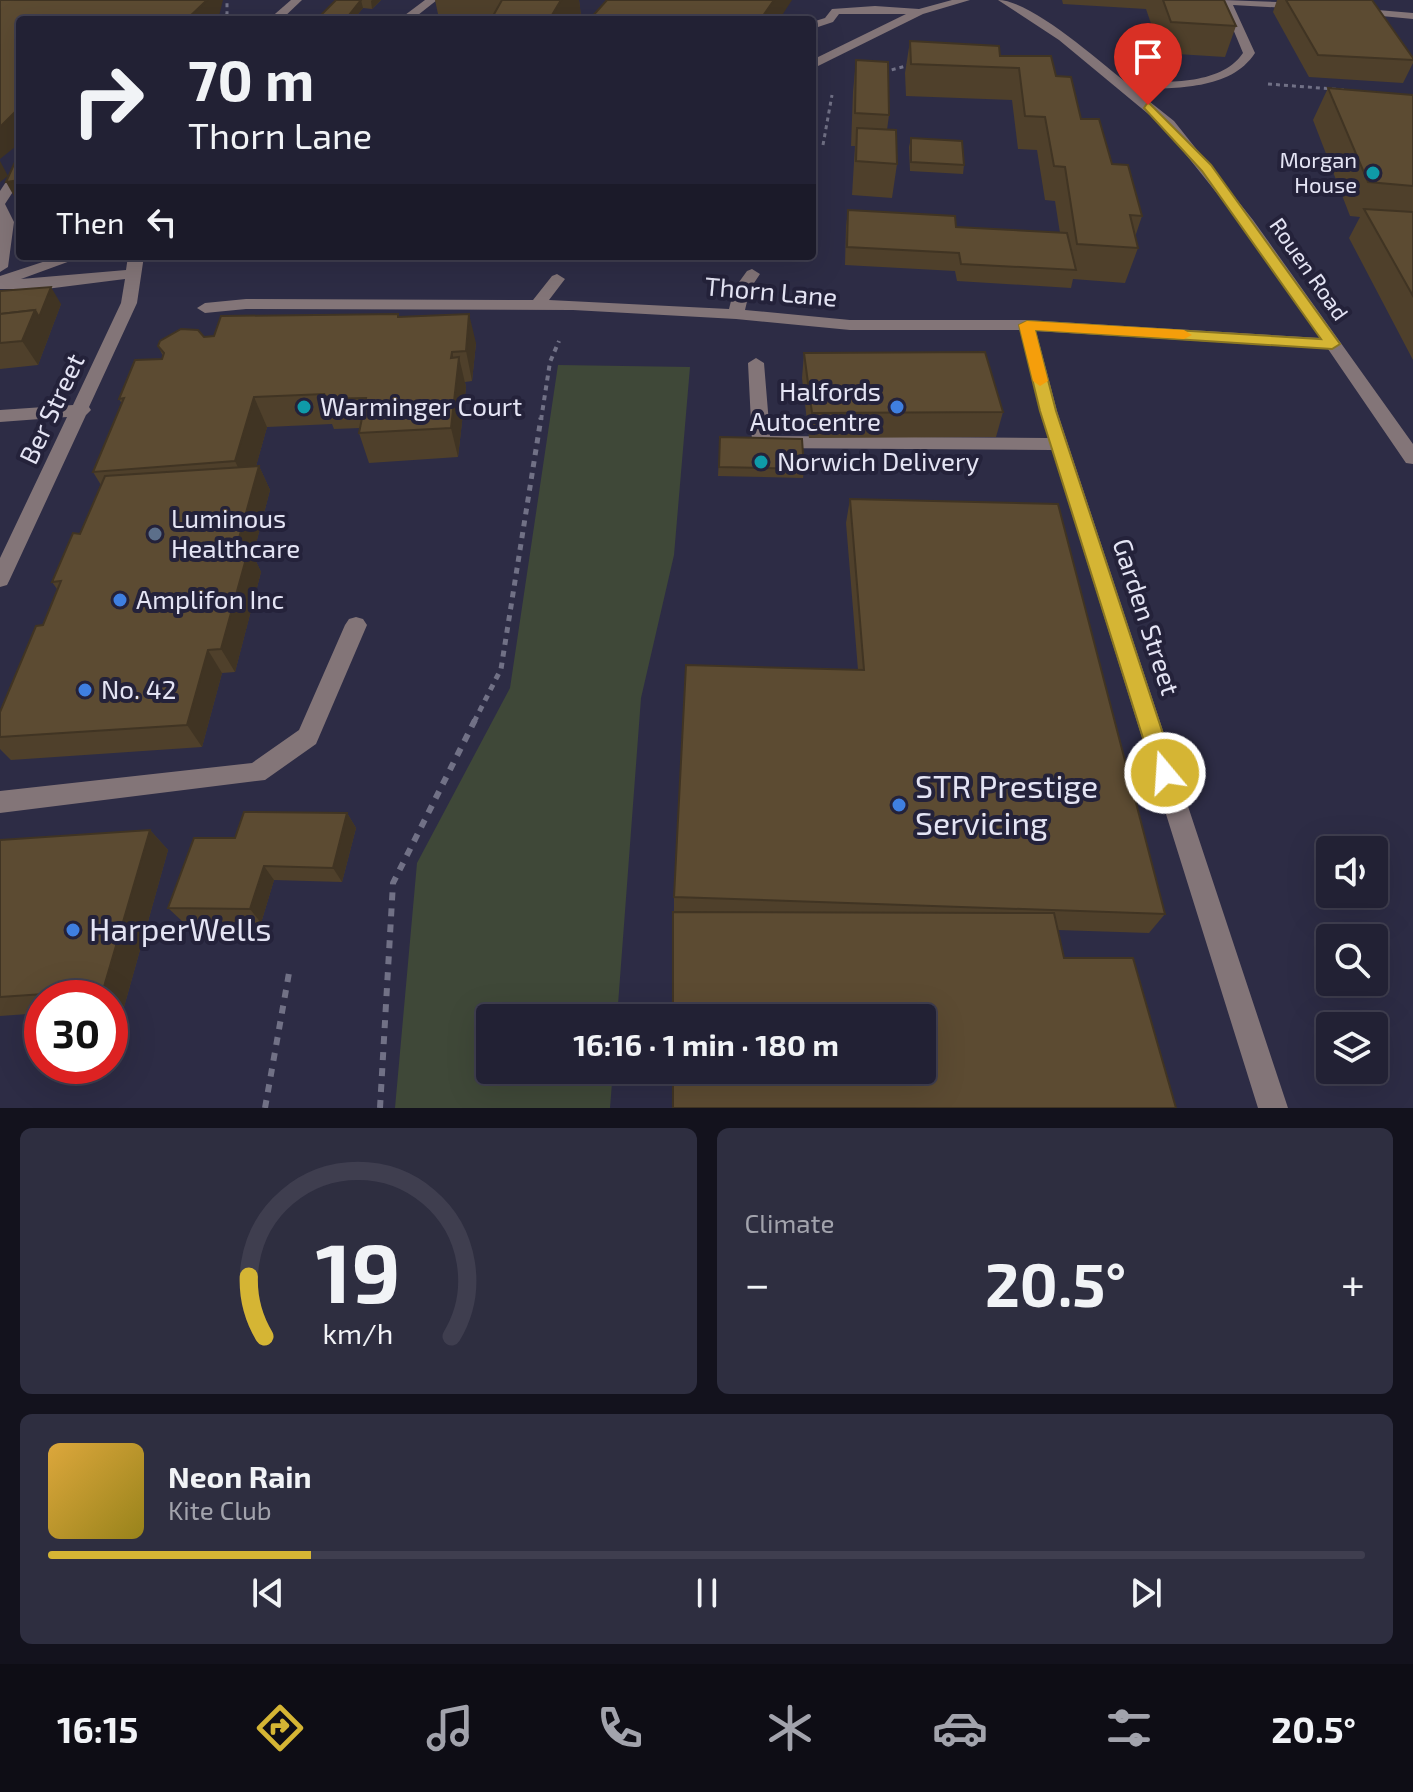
<!DOCTYPE html>
<meta charset="utf-8">
<style>
body{margin:0;font-family:"Exo 2",sans-serif;background:#2e2e40;color:#f1f3f6;height:100vh;display:flex;flex-direction:column;font-size:30px;white-space:nowrap}
*{box-sizing:border-box;margin:0}
p{font-size:26px;color:#a2a3ac}
.icon{flex:none;width:44px;height:44px;fill:none;stroke:currentColor;stroke-width:2;stroke-linecap:round;stroke-linejoin:round}
.map{position:relative;height:1108px;overflow:hidden}
.drawer{display:flex;flex-direction:column;gap:20px;padding:20px;background:#13121d;flex:1}
.drawer>*{flex:none}
.banner{position:absolute;left:16px;top:16px;width:800px;height:244px;border-radius:8px;box-shadow:0 8px 32px #0002,0 0 0 2px #3f3e4f;background:#222134;color:#f1f3f6;overflow:hidden}
.tools{position:absolute;left:1316px;top:836px;display:grid;gap:16px}
.tools a{display:grid;place-items:center;width:72px;height:72px;border-radius:8px;background:#222134;box-shadow:0 8px 32px #0002,0 0 0 2px #3f3e4f;font-size:40px}
.speed{position:absolute;left:24px;top:980px;display:flex;gap:16px;font-size:40px;font-weight:700;text-align:center}
.speed>*{display:grid;place-content:center;width:104px;height:104px;border-radius:50%;background:#222134;box-shadow:0 8px 32px #0002,0 0 0 2px #3f3e4f;line-height:1}
.speed .limit{border:12px solid #d22;background:#fff;color:#111}
.pin{position:absolute;display:grid;place-items:center;width:68px;height:68px;color:#fff;margin:-82px -34px;border-radius:50% 50% 50% 0;rotate:-45deg;box-shadow:0 0 8px #0007}
.pin .icon{rotate:45deg}
.me{position:absolute;width:88px;margin:-44px;rotate:342deg;stroke-linejoin:round;filter:drop-shadow(0 0 6px #0008)}
.turn{display:flex;align-items:center;gap:28px;height:168px;padding:0 40px;font-size:36px}
.turn .icon{width:104px;height:104px;stroke-width:2.5}
.turn b{display:block;font-size:56px;line-height:68px}
.then{display:flex;align-items:center;height:76px;padding:0 40px;background:#0003;gap:16px;font-size:30px}
.big{font-size:60px;font-weight:700;line-height:1.1}
.drawer .card{flex:1;display:flex;flex-direction:column;justify-content:center;gap:12px;min-width:0;padding:0 28px;border-radius:12px;background:#2e2e40}
.drawer .dial{align-items:center;gap:0}
.dial svg{height:208px;overflow:visible;fill:none;stroke:#3f3e4f;stroke-width:7;stroke-linecap:round;text-anchor:middle}
.dial text{fill:#f1f3f6;stroke:none}
.song{display:flex;align-items:center;gap:24px}
.cover{width:96px;height:96px;border-radius:12px;background:linear-gradient(135deg,hsl(40 70% 55%),hsl(50 70% 35%))}
.played{height:8px;border-radius:4px;background:linear-gradient(90deg,#d5b534 20%,#3f3e4f 20%)}
.keys{display:flex;justify-content:space-around;direction:ltr}
.heat{display:flex;justify-content:space-between;align-items:center;font-size:44px;direction:ltr}
.drawer .tiles{flex:1;display:grid;gap:20px;grid-template-columns:1fr 1fr}
.card:last-child{grid-column:span 2}
.trip{position:absolute;left:476px;top:1004px;width:460px;height:80px;border-radius:8px;background:#222134;box-shadow:0 8px 32px #0002,0 0 0 2px #3f3e4f;font-weight:700;line-height:80px;text-align:center}
.menu{display:flex;height:128px;justify-content:space-around;align-items:center;background:#0e0d15;color:#a2a3ac}
.menu .icon{width:56px;height:56px}
.menu .selected{color:#d5b534}
.menu b{font-size:36px;color:#f1f3f6}
.map>svg:first-child{display:block}
.green{fill:#3f4838}
.lines{fill:none;stroke-linecap:round;stroke-linejoin:round}
.path-far3{stroke:#717186;stroke-width:3;stroke-dasharray:4 4;stroke-linecap:butt}
.path-far2{stroke:#717186;stroke-width:4;stroke-dasharray:5 5;stroke-linecap:butt}
.path-far1{stroke:#717186;stroke-width:5;stroke-dasharray:6 6;stroke-linecap:butt}
.path{stroke:#717186;stroke-width:6;stroke-dasharray:8 8;stroke-linecap:butt}
.minor{fill:#837578;fill-rule:evenodd}
.wall{fill:#4f402b}
.shaded-wall{fill:#403423}
.building{fill:#5c4b32;stroke:#403423;stroke-width:2}
.route{fill:#d5b534;stroke:#8a7622;stroke-width:2}
.slow{fill:#f59e0b}
.culture-dot{fill:#0f9aa8;stroke:#24223a;stroke-width:3}
.shop-dot{fill:#3f7fe0;stroke:#24223a;stroke-width:3}
.service-dot{fill:#5c6f8a;stroke:#24223a;stroke-width:3}
.labels{text-anchor:middle;stroke-width:8;stroke-linejoin:round;paint-order:stroke}
.far-poi-label{font-size:22px;fill:#e4e4f4;stroke:#24223a;text-anchor:end}
.far-street-label{font-size:22px;fill:#e4e4f4;stroke:#24223a}
.street-label{font-size:26px;fill:#e4e4f4;stroke:#24223a}
.poi-label{font-size:26px;fill:#e4e4f4;stroke:#24223a;text-anchor:start}
.near-poi-label{font-size:32px;fill:#e4e4f4;stroke:#24223a;text-anchor:start}
</style>
<div class="map">
<svg width="1413" height="1108" viewBox="0 0 1413 1108">
<rect width="100%" height="100%" fill="#2d2c45"/>
<polygon class="green" points="558,365 690,367 674,555 641,698 617,1018 490,1018 490,1070 613,1070 610,1108 395,1108 417,863 510,688"/>
<g class="lines">
<g class="path-far3">
<polyline points="220,20 227,14 227,0"/>
<polyline points="884,72 913,64"/>
<polyline points="1268,84 1346,90"/>
<polyline points="823,145 832,95"/>
</g>
<polyline class="path-far2" points="541,420 550,362 559,341"/>
<polyline class="path-far1" points="474,722 501,669 541,418"/>
<g class="path">
<polyline points="265,1108 289,973"/>
<polyline points="380,1108 393,883 475,720"/>
</g>
<g class="minor">
<polygon points="291,0 302,0 281,20 268,20"/>
<polygon points="425,0 437,0 418,15 433,20 405,19 405,15"/>
<polygon points="952,0 970,0 923,14 812,69 812,60 906,14 839,14 833,22 812,29 812,22 825,18 832,9 875,6 919,9"/>
<path d="M998,0C1031,0 1099,61 1127,83C1163,81 1220,87 1243,53L1221,0L1303,3L1308,6L1303,9L1233,5L1255,53C1230,91 1176,87 1135,90L1174,121L1253,220L1413,444V464L1406,463L1328,349L1036,331L1057,411L1288,1108H1258L1052,450L761,448L752,442L748,363L756,358L764,363L770,436L1048,438L1020,330H850L736,319L573,310L246,309L205,313L197,308L205,303L246,299L533,300L552,276L557,274L565,279L549,300L729,309L734,289L747,271L752,269L760,274L750,289L745,310L850,320H1027L1320,338L1243,226L1164,127L1059,40Z"/>
<polygon points="1354,8 1413,13 1413,19 1350,13 1349,11"/>
<polygon points="20,167 20,181 5,204 14,222 8,267 0,272 0,191 15,168"/>
<polygon points="61,256 84,256 21,279 126,270 128,256 144,256 137,303 89,407 91,410 86,415 10,579 7,585 0,587 0,558 67,417 0,422 0,410 73,405 121,303 125,279 46,289 0,289 0,276"/>
<polygon points="356,617 363,619 367,625 316,744 265,780 0,813 0,791 252,763 299,730 345,625 349,619"/>
</g>
</g>
<g class="wall">
<polygon points="336,0 381,0 372,9 363,8 353,20 316,20"/>
<polygon points="435,0 579,0 581,16 576,20 471,20 438,14"/>
<polygon points="1062,0 1224,0 1236,26 1225,57 1161,53 1146,9 1063,4"/>
<polygon points="1277,0 1372,0 1413,58 1413,63 1403,83 1309,77 1273,12"/>
<polygon points="910,41 1000,56 1056,76 1081,119 1112,164 1142,216 1135,237 1138,248 1125,283 1073,279 1071,288 957,281 955,271 845,265 846,227 848,210 956,227 1060,233 1055,201 1045,200 1037,150 1018,149 1012,100 906,96 905,73"/>
<polygon points="856,60 889,115 887,130 897,164 892,198 852,195 855,146 851,146 853,92"/>
<polygon points="1328,88 1413,95 1413,360 1349,238 1360,217 1350,216 1313,120"/>
<polygon points="911,138 964,165 963,174 910,171 909,147"/>
<polygon points="0,291 61,304 38,365 0,369"/>
<polygon points="398,314 399,317 476,343 472,381 465,382 466,387 458,457 369,463 359,433 360,428 334,429 332,424 267,427 256,466 259,466 270,490 253,555 261,572 235,672 222,673 202,747 11,760 0,749 0,712 43,625 57,589 52,582 80,534 101,485 93,472 122,404 119,399 162,359 163,356 158,346 204,337"/>
<polygon points="804,353 1003,412 996,437 809,438 802,378"/>
<polygon points="720,437 804,469 803,478 718,476"/>
<polygon points="850,499 1165,914 1149,933 1058,930 1064,958 1176,1108 674,912 674,897 858,670 846,523"/>
<polygon points="347,813 356,828 342,882 274,880 261,923 182,921 168,908 235,838"/>
<polygon points="150,830 168,850 124,1007 110,1008 110,998 42,998 42,1013 0,1016 0,840"/>
</g>
<g class="shaded-wall">
<polygon points="207,0 223,0 219,16 215,20 186,20"/>
<polygon points="361,0 363,8 353,20 345,20"/>
<polygon points="372,0 381,0 372,9 371,1"/>
<polygon points="561,0 579,0 581,16 576,20 549,20"/>
<polygon points="774,0 792,0 779,20 760,20"/>
<polygon points="20,107 20,143 0,159 0,127"/>
<polygon points="0,161 8,176 0,182"/>
<polygon points="20,180 20,205 19,205 6,182"/>
<polygon points="51,287 61,304 38,365 22,341 35,310"/>
<polygon points="469,314 476,343 472,381 466,351"/>
<polygon points="452,352 457,373 459,357 466,387 458,457 451,428"/>
<polygon points="254,397 267,427 249,491 235,461"/>
<polygon points="259,466 270,490 253,555 261,572 235,672 221,649 236,549"/>
<polygon points="208,650 222,673 202,747 187,725"/>
<polygon points="347,813 356,828 342,882 333,868"/>
<polygon points="150,830 168,850 124,1007 103,990"/>
<polygon points="264,866 274,880 261,923 250,909"/>
</g>
<g class="building">
<polygon points="0,0 207,0 186,20 20,20 20,107 0,127"/>
<polygon points="336,0 361,0 345,20 316,20"/>
<polygon points="502,0 561,0 549,20 529,20 493,16"/>
<polygon points="607,0 774,0 760,20 589,20"/>
<polygon points="1163,0 1224,0 1236,26 1171,22"/>
<polygon points="1286,0 1372,0 1413,58 1413,60 1318,55"/>
<polygon points="910,41 999,46 1000,56 1051,56 1056,76 1071,77 1081,119 1099,119 1112,164 1128,165 1142,216 1130,215 1138,248 1077,244 1065,167 1054,166 1045,117 1025,116 1019,68 911,64"/>
<polygon points="856,60 888,62 889,115 855,113"/>
<polygon points="1328,88 1413,95 1413,186 1368,182"/>
<polygon points="857,128 896,130 897,164 856,161"/>
<polygon points="911,138 962,141 964,165 911,162"/>
<polygon points="20,151 20,180 6,182"/>
<polygon points="1364,209 1413,212 1413,296"/>
<polygon points="848,210 955,216 956,227 1067,233 1076,270 961,264 959,253 847,247"/>
<polygon points="51,287 39,317 35,310 0,314 0,291"/>
<polygon points="35,310 22,341 0,343 0,314"/>
<polygon points="398,314 398,317 469,314 466,351 452,352 451,358 459,357 451,428 359,433 366,398 323,399 324,394 254,397 235,461 93,472 124,398 119,399 135,360 162,359 164,353 158,346 160,341 181,329 198,330 204,337 214,336 221,316"/>
<polygon points="985,352 1003,412 812,413 804,353"/>
<polygon points="720,437 802,439 804,469 719,467"/>
<polygon points="259,466 236,549 249,548 221,649 208,650 187,725 0,737 0,712 36,626 43,625 61,581 52,582 73,533 80,534 105,476"/>
<polygon points="850,499 1058,504 1165,914 674,897 686,665 864,670"/>
<polygon points="244,812 347,813 333,868 264,866 250,909 168,908 194,838 235,838"/>
<polygon points="150,830 103,990 0,997 0,840"/>
<polygon points="673,912 1054,913 1064,958 1133,958 1176,1108 673,1108 673,1070 922,1070 922,1018 673,1018"/>
</g>
<polygon class="route" points="1148,102 1211,165 1340,344 1332,349 1035,330 1056,411 1176,773 1173,780 1165,783 1157,780 1154,773 1040,411 1019,325 1027,321 1321,339 1202,171 1144,108"/>
<polygon class="slow" points="1027,321 1184,330 1192,335 1184,339 1035,330 1048,381 1040,386 1033,381 1019,325"/>
<g class="culture-dot">
<circle cx="1373" cy="173" r="8"/>
<circle cx="304" cy="407" r="8"/>
<circle cx="761" cy="462" r="8"/>
</g>
<g class="shop-dot">
<circle cx="897" cy="407" r="8"/>
<circle cx="120" cy="600" r="8"/>
<circle cx="85" cy="690" r="8"/>
<circle cx="899" cy="805" r="8"/>
<circle cx="73" cy="930" r="8"/>
</g>
<circle class="service-dot" cx="155" cy="534" r="8"/>
<g class="labels">
<g class="far-poi-label">
<text x="1357" y="168">Morgan<tspan x="1357" dy="25">House</tspan></text>
</g>
<g class="far-street-label">
<text transform="translate(1309 269) rotate(55)" y="8">Rouen Road</text>
</g>
<g class="street-label">
<text transform="translate(771 292) rotate(5)" y="9">Thorn Lane</text>
<text transform="translate(52 409) rotate(-65)" y="9">Ber Street</text>
<text transform="translate(1146 617) rotate(72)" y="9">Garden Street</text>
</g>
<g class="poi-label">
<text x="881" y="401" text-anchor="end">Halfords<tspan x="881" dy="30">Autocentre</tspan></text>
<text x="320" y="416">Warminger Court</text>
<text x="777" y="471">Norwich Delivery</text>
<text x="171" y="528">Luminous<tspan x="171" dy="30">Healthcare</tspan></text>
<text x="136" y="609">Amplifon Inc</text>
<text x="101" y="699">No. 42</text>
</g>
<g class="near-poi-label">
<text x="915" y="798">STR Prestige<tspan x="915" dy="37">Servicing</tspan></text>
<text x="89" y="941">HarperWells</text>
</g>
</g>
</svg>
<div class="tools">
<a><svg class="icon" aria-label="sound" viewBox="0 0 24 24"><path d="M4 9h4l5-4v14l-5-4H4zM17 9q2 3 0 6"/></svg></a>
<a><svg class="icon" aria-label="search" viewBox="0 0 24 24"><circle cx="10" cy="10" r="6"/><path d="M15 15l6 6"/></svg></a>
<a><svg class="icon" aria-label="layers" viewBox="0 0 24 24"><path d="M12 4l9 5-9 5-9-5zM3 14l9 5 9-5"/></svg></a>
</div>
<div class="speed"><div class="limit">30</div></div>
<div class="pin" style="left:1148px;top:105px;background:#d93025"><svg class="icon" aria-label="arrive" viewBox="0 0 24 24"><path d="M6 21V4h12l-3 4 3 4H6"/></svg></div>
<svg class="me" style="left:1165px;top:773px" viewBox="-20 -20 40 40"><circle r="17" fill="#d5b534" stroke="#fff" stroke-width="3"/><path d="M0-11L8 9 0 5-8 9z" fill="#fff"/></svg>
<div class="trip">16:16 · 1 min · 180 m</div>
<div class="banner">
<div class="turn"><svg class="icon" aria-label="right" viewBox="0 0 24 24"><path d="M7 20v-9h11M14 6l5 5-5 5"/></svg><div><b>70 m</b>Thorn Lane</div></div>
<div class="then">Then<svg class="icon" aria-label="left" viewBox="0 0 24 24"><path d="M17 20v-9H6M10 6l-5 5 5 5"/></svg></div>
</div>
</div>
<section class="drawer">
<div class="tiles">
<div class="card dial"><svg viewBox="0 0 100 80">
<path d="M14 69A42 42 0 1 1 86 69"/>
<path d="M14 69A42 42 0 0 1 8 46" stroke="#d5b534"/>
<text x="50" y="56" font-size="32" font-weight="700">19</text>
<text x="50" y="72" font-size="11">km/h</text>
</svg></div>
<div class="card"><p>Climate</p>
<div class="heat"><a>−</a><b class="big">20.5°</b><a>+</a></div>
</div>
<div class="card">
<div class="song"><i class="cover"></i><div><b>Neon Rain</b><p>Kite Club</p></div></div>
<div class="played"></div>
<div class="keys"><svg class="icon" aria-label="previous" viewBox="0 0 24 24"><path d="M18 5L8 12l10 7zM5 5v14"/></svg><svg class="icon" aria-label="pause" viewBox="0 0 24 24"><path d="M8 5v14M16 5v14"/></svg><svg class="icon" aria-label="next" viewBox="0 0 24 24"><path d="M6 5l10 7-10 7zM19 5v14"/></svg></div>
</div>
</div>
</section>
<nav class="menu">
<b>16:15</b>
<svg class="icon selected" aria-label="directions" viewBox="0 0 24 24"><path d="M12 3l9 9-9 9-9-9zM9 14v-3h6M13 9l2 2-2 2"/></svg>
<svg class="icon" aria-label="music" viewBox="0 0 24 24"><path d="M9 18V5l10-2v13"/><circle cx="6" cy="18" r="3"/><circle cx="16" cy="16" r="3"/></svg>
<svg class="icon" aria-label="phone" viewBox="0 0 24 24"><path d="M5 4h4l2 5-3 2q2 4 5 5l2-3 5 2v4C11 20 4 13 5 4z"/></svg>
<svg class="icon" aria-label="climate" viewBox="0 0 24 24"><path d="M12 3v18M4 7l16 10M4 17L20 7"/></svg>
<svg class="icon" aria-label="car" viewBox="0 0 24 24"><path d="M5 17H2v-5l4-1 3-4h7l3 4 3 1v5h-3M9 17h6M6 11h13"/><circle cx="7" cy="17" r="2"/><circle cx="17" cy="17" r="2"/></svg>
<svg class="icon" aria-label="filters" viewBox="0 0 24 24"><path d="M4 7h16M4 17h16"/><circle cx="9" cy="7" r="2"/><circle cx="15" cy="17" r="2"/></svg>
<b>20.5°</b>
</nav>
